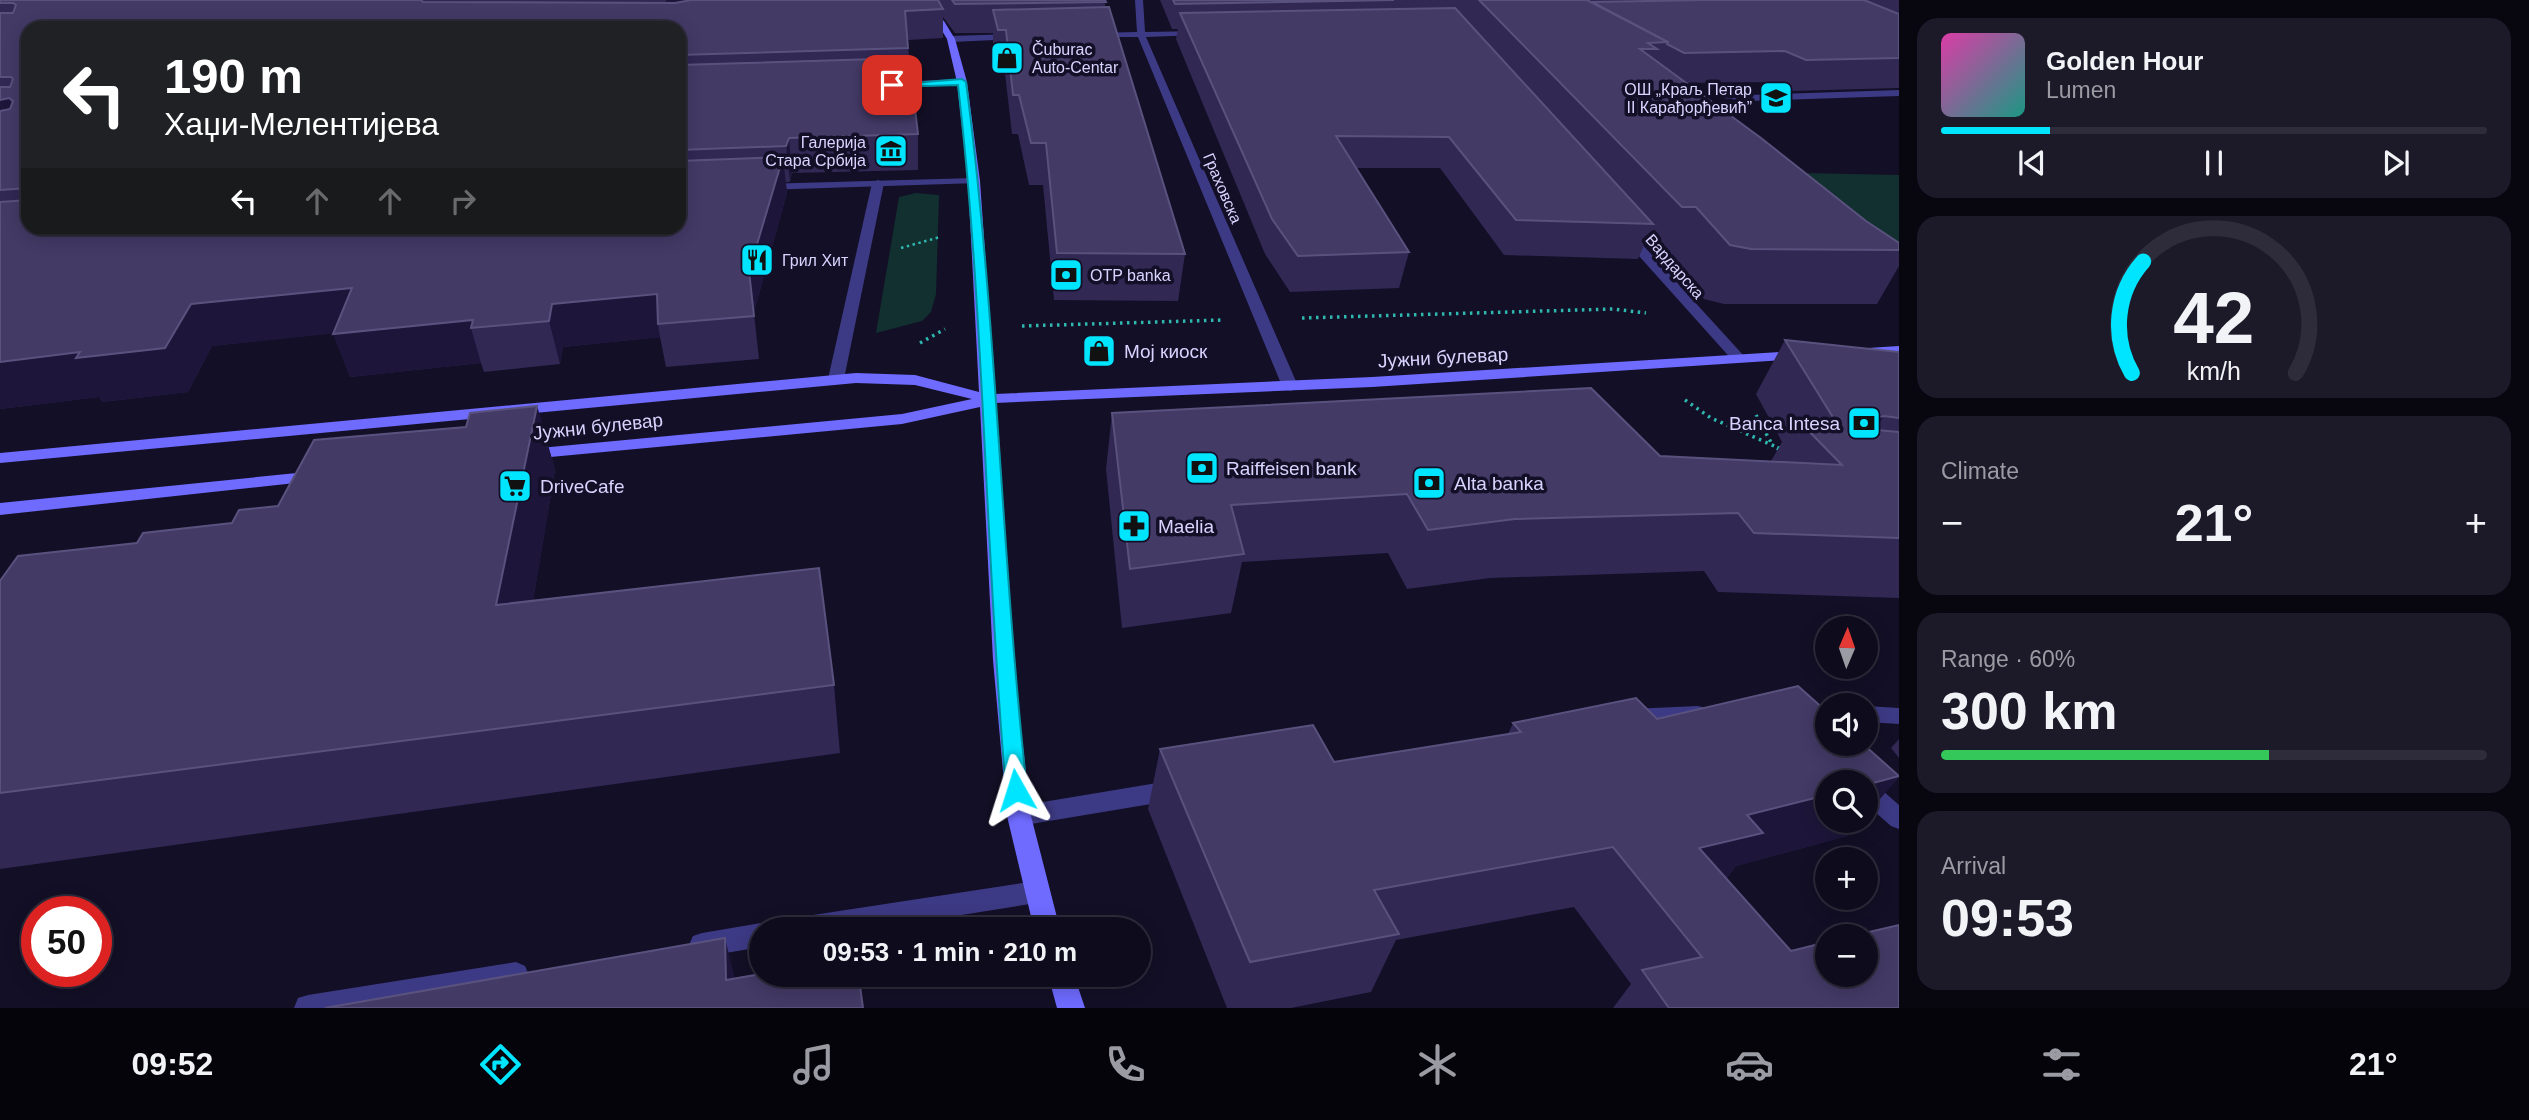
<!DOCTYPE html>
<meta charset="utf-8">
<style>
body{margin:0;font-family:Arial,sans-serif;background:#1c1929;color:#f1f3f6;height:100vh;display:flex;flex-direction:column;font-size:26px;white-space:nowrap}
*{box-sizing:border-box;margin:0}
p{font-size:23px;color:#9b9ba3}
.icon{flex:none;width:38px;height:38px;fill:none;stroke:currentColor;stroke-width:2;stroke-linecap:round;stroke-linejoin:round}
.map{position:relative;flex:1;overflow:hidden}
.panel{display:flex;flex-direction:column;gap:18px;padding:18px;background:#08060f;width:630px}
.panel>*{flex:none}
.guide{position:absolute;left:21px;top:21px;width:665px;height:214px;border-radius:21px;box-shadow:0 4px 18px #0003,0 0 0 2px #2e2b3b;background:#202124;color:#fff;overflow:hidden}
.needle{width:46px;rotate:2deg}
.buttons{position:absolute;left:1815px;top:616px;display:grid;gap:14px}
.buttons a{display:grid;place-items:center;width:63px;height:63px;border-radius:50%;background:#0e0b1c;box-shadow:0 4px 18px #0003,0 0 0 2px #2e2b3b;font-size:35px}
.speed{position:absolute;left:21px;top:896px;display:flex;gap:14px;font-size:35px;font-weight:700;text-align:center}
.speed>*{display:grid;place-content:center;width:91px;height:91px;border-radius:50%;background:#0e0b1c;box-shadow:0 4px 18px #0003,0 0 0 2px #2e2b3b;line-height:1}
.speed .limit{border:10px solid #d22;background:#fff;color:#111}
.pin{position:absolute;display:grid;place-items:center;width:60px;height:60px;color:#fff;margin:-30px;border-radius:14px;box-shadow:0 4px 10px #0006}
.me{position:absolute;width:77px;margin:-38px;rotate:354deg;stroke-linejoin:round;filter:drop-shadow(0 0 5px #0008)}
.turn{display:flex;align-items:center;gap:24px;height:147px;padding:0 28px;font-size:32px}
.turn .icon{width:91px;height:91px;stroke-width:2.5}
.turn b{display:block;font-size:49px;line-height:60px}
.lanes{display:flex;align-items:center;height:66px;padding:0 28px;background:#0003;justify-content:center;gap:35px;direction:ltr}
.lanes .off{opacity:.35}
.big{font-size:52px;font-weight:800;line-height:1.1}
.panel .tile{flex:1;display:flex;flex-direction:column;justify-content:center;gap:10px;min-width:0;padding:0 24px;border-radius:21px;background:#1c1929}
.panel .dial{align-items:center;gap:0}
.dial svg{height:182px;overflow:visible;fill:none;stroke:#2e2b3b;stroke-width:7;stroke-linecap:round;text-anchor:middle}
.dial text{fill:#f1f3f6;stroke:none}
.song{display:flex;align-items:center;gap:21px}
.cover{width:84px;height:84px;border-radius:10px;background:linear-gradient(135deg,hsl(320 70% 55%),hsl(170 70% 35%))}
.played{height:7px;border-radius:4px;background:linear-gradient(90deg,#00e5ff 20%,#2e2b3b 20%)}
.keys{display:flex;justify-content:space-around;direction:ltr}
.heat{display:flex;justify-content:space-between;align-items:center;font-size:38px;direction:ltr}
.charge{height:10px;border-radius:5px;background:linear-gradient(90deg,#34c759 60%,#2e2b3b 0)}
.trip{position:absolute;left:749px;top:917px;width:402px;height:70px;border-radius:35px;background:#0e0b1c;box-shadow:0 4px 18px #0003,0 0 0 2px #2e2b3b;font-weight:800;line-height:70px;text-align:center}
.dock{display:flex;height:112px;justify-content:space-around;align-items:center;background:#06040b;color:#9b9ba3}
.dock .icon{width:49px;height:49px}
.dock .current{color:#00e5ff}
.dock b{font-size:32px;color:#f1f3f6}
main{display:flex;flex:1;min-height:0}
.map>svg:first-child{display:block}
.green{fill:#12302f}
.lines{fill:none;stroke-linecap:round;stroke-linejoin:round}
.path-far2{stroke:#2fb8b0;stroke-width:2.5;stroke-dasharray:2.5 3.5;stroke-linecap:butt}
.path-far1{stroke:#2fb8b0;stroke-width:3.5;stroke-dasharray:2.5 4.5;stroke-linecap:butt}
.path{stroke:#2fb8b0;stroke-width:4.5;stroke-dasharray:3.5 5;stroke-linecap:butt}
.service{fill:#3d3a85;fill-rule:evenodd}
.minor{fill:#3d3a85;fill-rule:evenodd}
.secondary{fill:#6f6bff;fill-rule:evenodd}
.wall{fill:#312854;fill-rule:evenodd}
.shaded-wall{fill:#1d163a}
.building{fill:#433a66;stroke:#5a527e;stroke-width:2}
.route{fill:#00e5ff;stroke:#0095a6;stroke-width:2}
.labels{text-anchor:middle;stroke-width:7;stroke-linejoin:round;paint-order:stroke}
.far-poi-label{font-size:16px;fill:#d9d4ff;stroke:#130f26;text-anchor:start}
.far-street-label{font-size:16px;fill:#d9d4ff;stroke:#130f26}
.poi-label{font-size:19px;fill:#d9d4ff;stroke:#130f26;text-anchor:start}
.street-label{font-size:19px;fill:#d9d4ff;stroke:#130f26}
</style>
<main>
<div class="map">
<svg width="1899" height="1008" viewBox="0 0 1899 1008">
<rect width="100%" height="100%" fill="#130f26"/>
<g class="green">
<polygon points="1751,172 1899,175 1899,264"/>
<polygon points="916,193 939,195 936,294 931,312 922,321 876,333 899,197"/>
</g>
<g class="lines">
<polyline class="path-far2" points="901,248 940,237"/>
<g class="path-far1">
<polyline points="1302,318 1613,309 1646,313"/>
<polyline points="1022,326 1223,320"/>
<polyline points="920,343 945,329"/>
<polyline points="1685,400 1711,418 1781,449"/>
<polyline points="1756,415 1773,446"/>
</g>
<polyline class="path" points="1777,448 1782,450"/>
<g class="service">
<polygon points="1678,87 1747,95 1899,90 1899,96 1747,101 1675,92 1675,88"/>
<polygon points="878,180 884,183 844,379 836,384 828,379 872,183"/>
</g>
<g class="minor">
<polygon points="1135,0 1143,0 1145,32 1200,31 1204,33 1200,35 1146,37 1298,386 1295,389 1290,391 1282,386 1138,37 1095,37 1091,35 1095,33 1137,32"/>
<polygon points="1014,34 1017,39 951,42 947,39 951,36"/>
<polygon points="962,79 965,80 965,84 888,88 883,85 888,82"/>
<polygon points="974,178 980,181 978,183 763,190 757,187 763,184"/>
<polygon points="1622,231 1630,231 1744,356 1744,362 1734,362 1622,237"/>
<polygon points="1698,706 1706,708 1709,714 1706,720 1698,722 1631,725 1623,723 1620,717 1623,711 1631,709"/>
<polygon points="1866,706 1899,708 1899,724 1866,722"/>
<polygon points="1175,780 1183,783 1187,790 1183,797 1175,800 1019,826 1011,823 1007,816 1011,809 1019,806"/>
<polygon points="1866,780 1874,783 1899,805 1899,829 1891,826 1866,804 1866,782 1861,782"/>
<polygon points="1036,881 1045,884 1049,892 1045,900 1036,903 874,929 787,929 791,921 800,917"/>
<polygon points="761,923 771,929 761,929 761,947 702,957 693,954 689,945 693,936 702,933"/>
<polygon points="516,962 525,966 529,975 525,984 516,988 391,1008 294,1008 298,998 308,995"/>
</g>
<g class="secondary">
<polygon points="912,0 920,0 944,21 955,39 967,82 980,181 995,394 1372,377 1798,351 1805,355 1798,359 1372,387 995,403 1013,660 1031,816 1060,929 1034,929 1007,816 993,660 980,407 902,424 529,459 521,454 529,449 902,414 972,399 915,385 856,383 0,463 0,453 856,373 915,375 979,392 968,181 957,82 947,39 938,24"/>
<polygon points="1899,346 1899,354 1868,356 1861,352 1868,348"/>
<polygon points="317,471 323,472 325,476 323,480 0,515 0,503"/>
<polygon points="1048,975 1074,975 1085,1008 1057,1008"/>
</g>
</g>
<g class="wall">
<path d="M0,0H1105V7L1185,254L1178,301L1054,300L1043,185H1029L1018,134H1012L1004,65L997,66L993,44V33H955L943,17V38L908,40L909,58L918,134V170L792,173L790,182H786L787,193L754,312L759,359L666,367L660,337L563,347L560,364L484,372L481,363L350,377L333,333L212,346L188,392L102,402L99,397L0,409ZM28,28H679V228H28Z"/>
<polygon points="1160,0 1899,0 1899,88 1791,91 1771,82 1686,83 1866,221 1899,243 1899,266 1877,304 1724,304 1704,299 1672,260 1659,259 1645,243 1638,259 1504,255 1440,168 1356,168 1409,252 1399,288 1290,292 1265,254 1176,39 1178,29 1172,29"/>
<polygon points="1785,340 1899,352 1899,598 1718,592 1704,571 1490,578 1407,589 1388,553 1242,562 1231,613 1122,628 1106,469 1112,413 1660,456 1771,461 1782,442 1756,394"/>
<polygon points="537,406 555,470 533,601 834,685 840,753 0,869 0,581 137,543 232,523"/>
<polygon points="1657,719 1899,775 1899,777 1847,836 1736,866 1726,879 1791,951 1899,1008 1613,1008 1631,984 1574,907 1396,940 1371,992 1291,1008 1227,1008 1148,809 1160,749 1334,762 1508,734 1513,723"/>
<polygon points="1899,739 1899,758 1891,748"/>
</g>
<g class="shaded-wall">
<polygon points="666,0 817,0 670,23"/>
<polygon points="9,98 28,132 0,137 0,100"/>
<polygon points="789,138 792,173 790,182 786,146"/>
<polygon points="783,157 787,193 754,312 759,359 749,271"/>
<polygon points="352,288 368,330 212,346 188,392 102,402 99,397 0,409 0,362 191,304"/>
<polygon points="657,294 658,324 660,337 563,347 560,364 549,321 552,304"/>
<polygon points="473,320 471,328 481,363 350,377 333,334"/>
<polygon points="537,406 555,470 521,673 496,605"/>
<polygon points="1884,416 1847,472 1839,474 1875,418"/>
<polygon points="1899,776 1899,777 1866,815 1866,785"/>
<polygon points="1827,795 1827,821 1861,821 1847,836 1736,866 1715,892 1699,848 1747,815"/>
<polygon points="725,938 740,1001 726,980"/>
</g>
<g class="building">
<polygon points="0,0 421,0 423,2 675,3 691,0 938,0 943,9 905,11 908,48 679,55 679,28 28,28 28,188 0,190 0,111 10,109 13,101 9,98 0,100 0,87 10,87 13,79 11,77 0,77 0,13 13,13 16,5 13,3 0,3"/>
<polygon points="952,0 1105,0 1106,2 955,4"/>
<polygon points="1173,0 1394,0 1175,4"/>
<polygon points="1479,0 1587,0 1668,42 1648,43 1657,49 1640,49 1761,138 1866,221 1899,243 1899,250 1751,249 1730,245 1696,207 1682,207"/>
<polygon points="1706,0 1864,0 1899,14 1899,58 1806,60 1785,51 1684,53 1667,44 1668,42 1592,2"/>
<polygon points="1109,7 1185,254 1057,253 1046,143 1031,143 1019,95 1013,95 1006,30 998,30 993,10"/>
<polygon points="1455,8 1653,224 1516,220 1449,137 1336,136 1409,252 1298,256 1272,219 1180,13"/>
<polygon points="909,58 918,134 789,138 786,146 679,150 679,65"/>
<polygon points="783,157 749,271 754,316 658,324 657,294 552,304 549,321 471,328 473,320 333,334 352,288 191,304 165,348 76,358 80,352 0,362 0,202 28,200 28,228 679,228 679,161"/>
<polygon points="1785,340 1899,352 1899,418 1884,416 1875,418 1872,424 1877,430 1899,432 1899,538 1754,533 1738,513 1515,519 1428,530 1407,494 1231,505 1244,554 1130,569 1112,413 1591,388 1660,456 1842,465 1796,418 1834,419"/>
<polygon points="537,406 496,605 819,568 834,685 0,793 0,581 18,556 137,543 143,533 232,523 239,510 278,506 314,440 466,427 470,413"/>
<polygon points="1798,686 1827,712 1827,744 1863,744 1899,776 1866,785 1866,782 1827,782 1827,795 1747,815 1763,833 1699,848 1791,951 1827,942 1827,975 1866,975 1866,936 1852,936 1899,925 1899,1008 1669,1008 1642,970 1702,957 1613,847 1374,890 1399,934 1250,962 1160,749 1313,725 1334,762 1521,732 1513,723 1636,698 1657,719"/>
<polygon points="725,938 726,980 761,974 761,975 850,975 860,986 863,1008 325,1008"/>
</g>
<path class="route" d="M962,79L966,82C997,317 1001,555 1027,790L1024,796L1016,799L1009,796L1006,790C985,555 985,319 958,85L892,87L888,85Z"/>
<defs>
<symbol id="shop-square" viewBox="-11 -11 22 22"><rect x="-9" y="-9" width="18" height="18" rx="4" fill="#00e5ff" stroke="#130f26"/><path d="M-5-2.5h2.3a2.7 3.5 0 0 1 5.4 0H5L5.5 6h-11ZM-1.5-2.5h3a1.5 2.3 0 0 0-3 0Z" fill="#111"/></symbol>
<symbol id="school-square" viewBox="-11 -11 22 22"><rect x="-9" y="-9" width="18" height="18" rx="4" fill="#00e5ff" stroke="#130f26"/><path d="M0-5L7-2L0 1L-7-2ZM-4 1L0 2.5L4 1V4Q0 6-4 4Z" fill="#111"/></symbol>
<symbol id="museum-square" viewBox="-11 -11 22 22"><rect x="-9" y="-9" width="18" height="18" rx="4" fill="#00e5ff" stroke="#130f26"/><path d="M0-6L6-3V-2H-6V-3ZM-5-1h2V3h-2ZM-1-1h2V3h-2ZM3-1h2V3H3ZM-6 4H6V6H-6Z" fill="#111"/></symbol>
<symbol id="restaurant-square" viewBox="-11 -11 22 22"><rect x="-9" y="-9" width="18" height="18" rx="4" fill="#00e5ff" stroke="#130f26"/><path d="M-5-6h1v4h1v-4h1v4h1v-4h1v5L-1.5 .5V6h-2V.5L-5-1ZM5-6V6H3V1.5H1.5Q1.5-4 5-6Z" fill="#111"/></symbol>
<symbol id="bank-square" viewBox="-11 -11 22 22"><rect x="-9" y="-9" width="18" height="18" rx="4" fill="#00e5ff" stroke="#130f26"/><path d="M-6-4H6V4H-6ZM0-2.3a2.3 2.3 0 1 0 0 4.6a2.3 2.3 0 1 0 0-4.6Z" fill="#111"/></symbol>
<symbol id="supermarket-square" viewBox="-11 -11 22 22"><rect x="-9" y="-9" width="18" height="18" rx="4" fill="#00e5ff" stroke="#130f26"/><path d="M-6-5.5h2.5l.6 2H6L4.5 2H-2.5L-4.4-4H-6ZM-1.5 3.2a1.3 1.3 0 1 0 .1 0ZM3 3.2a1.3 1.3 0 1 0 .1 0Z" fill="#111"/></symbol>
<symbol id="pharmacy-square" viewBox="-11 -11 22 22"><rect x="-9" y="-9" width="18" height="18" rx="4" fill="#00e5ff" stroke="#130f26"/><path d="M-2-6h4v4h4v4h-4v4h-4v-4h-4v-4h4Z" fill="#111"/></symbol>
</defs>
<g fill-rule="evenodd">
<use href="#shop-square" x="988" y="39" width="38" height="38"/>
<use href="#school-square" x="1757" y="79" width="38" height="38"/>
<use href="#museum-square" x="872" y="132" width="38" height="38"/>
<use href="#restaurant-square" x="738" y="241" width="38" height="38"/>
<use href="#bank-square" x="1047" y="256" width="38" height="38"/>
<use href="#shop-square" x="1080" y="332" width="38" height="38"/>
<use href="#bank-square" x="1845" y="404" width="38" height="38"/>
<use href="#bank-square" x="1183" y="449" width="38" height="38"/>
<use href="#bank-square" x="1410" y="464" width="38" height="38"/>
<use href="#supermarket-square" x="496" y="467" width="38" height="38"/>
<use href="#pharmacy-square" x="1115" y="507" width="38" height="38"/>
</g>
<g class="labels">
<g class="far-poi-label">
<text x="1032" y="55">Čuburac<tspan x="1032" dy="18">Auto-Centar</tspan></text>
<text x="1752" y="95" text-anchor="end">ОШ „Краљ Петар<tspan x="1752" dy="18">II Карађорђевић”</tspan></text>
<text x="866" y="148" text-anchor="end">Галерија<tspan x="866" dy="18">Стара Србија</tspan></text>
<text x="782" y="266">Грил Хит</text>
<text x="1090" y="281">OTP banka</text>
</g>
<g class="far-street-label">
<text transform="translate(1223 188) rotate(67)" y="6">Граховска</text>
<text transform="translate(1675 266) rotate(49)" y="6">Вардарска</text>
</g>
<g class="poi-label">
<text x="1124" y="358">Мој киоск</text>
<text x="1840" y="430" text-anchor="end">Banca Intesa</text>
<text x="1226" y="475">Raiffeisen bank</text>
<text x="1454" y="490">Alta banka</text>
<text x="540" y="493">DriveCafe</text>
<text x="1158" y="533">Maelia</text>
</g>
<g class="street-label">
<text transform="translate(1443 357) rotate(-3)" y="7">Јужни булевар</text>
<text transform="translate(598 426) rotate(-6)" y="7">Јужни булевар</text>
</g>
</g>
</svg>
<div class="buttons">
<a><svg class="needle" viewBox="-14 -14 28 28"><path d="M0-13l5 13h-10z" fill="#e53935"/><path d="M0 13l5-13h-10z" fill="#9b9ba3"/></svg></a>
<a><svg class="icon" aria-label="sound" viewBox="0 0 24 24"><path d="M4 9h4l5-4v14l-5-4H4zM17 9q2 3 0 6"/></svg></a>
<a><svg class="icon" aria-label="search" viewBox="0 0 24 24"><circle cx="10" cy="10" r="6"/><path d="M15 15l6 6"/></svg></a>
<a>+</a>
<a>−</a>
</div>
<div class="speed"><div class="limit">50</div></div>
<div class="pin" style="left:892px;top:85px;background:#d93025"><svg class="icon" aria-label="arrive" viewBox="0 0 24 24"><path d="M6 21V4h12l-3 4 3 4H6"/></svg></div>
<svg class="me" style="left:1016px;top:790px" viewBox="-20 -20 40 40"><path d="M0-17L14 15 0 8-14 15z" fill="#00e5ff" stroke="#fff" stroke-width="4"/></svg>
<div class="trip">09:53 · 1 min · 210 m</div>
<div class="guide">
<div class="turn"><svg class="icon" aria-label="left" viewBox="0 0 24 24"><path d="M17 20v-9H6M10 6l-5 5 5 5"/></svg><div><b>190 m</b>Хаџи-Мелентијева</div></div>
<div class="lanes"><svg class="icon" aria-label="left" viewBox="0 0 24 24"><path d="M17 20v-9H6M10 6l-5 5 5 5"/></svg><svg class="icon off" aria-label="ahead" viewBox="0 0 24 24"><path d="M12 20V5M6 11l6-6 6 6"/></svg><svg class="icon off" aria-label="ahead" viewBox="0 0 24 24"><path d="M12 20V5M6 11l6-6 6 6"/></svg><svg class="icon off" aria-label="right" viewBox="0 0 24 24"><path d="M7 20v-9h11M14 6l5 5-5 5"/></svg></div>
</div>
</div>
<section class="panel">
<div class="tile">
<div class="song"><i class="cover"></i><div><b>Golden Hour</b><p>Lumen</p></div></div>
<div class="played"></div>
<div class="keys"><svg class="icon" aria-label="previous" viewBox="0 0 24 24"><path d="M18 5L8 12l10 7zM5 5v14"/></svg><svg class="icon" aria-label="pause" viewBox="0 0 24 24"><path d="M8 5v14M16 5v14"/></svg><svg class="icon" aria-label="next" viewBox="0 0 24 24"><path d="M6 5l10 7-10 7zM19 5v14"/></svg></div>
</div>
<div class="tile dial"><svg viewBox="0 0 100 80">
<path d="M14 69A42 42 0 1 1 86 69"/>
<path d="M14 69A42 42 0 0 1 19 20" stroke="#00e5ff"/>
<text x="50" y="56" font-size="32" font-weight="700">42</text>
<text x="50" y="72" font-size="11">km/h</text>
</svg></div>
<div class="tile"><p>Climate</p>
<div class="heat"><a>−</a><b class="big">21°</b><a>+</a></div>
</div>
<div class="tile"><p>Range · 60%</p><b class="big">300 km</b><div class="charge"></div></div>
<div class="tile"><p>Arrival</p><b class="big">09:53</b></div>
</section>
</main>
<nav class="dock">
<b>09:52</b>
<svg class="icon current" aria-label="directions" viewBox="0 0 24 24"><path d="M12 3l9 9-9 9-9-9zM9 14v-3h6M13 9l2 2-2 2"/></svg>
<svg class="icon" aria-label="music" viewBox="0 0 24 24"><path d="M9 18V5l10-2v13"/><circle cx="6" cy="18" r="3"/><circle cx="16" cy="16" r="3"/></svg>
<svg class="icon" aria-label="phone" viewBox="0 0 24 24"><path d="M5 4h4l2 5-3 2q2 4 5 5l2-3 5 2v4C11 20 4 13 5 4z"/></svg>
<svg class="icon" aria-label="climate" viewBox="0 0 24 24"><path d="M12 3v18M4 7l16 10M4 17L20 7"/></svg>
<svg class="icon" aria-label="car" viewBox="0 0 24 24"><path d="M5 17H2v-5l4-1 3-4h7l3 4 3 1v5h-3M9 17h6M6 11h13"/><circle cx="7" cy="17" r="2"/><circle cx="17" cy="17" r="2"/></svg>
<svg class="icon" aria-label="filters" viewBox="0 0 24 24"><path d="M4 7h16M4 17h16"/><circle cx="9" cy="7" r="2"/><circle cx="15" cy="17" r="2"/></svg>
<b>21°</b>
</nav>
